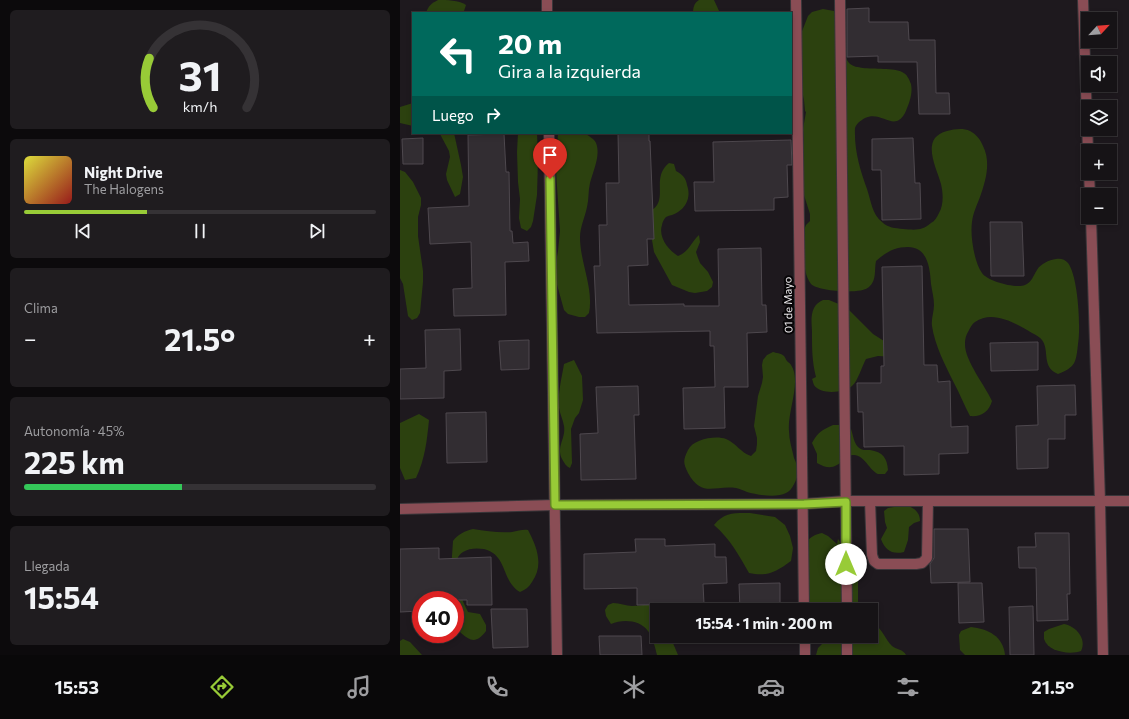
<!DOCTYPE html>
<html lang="es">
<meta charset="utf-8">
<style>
body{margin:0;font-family:Commissioner,sans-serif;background:#1f1c1f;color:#f1f3f6;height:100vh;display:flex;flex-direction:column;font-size:15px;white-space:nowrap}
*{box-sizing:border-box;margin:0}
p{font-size:13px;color:#9e9ea1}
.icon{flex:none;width:22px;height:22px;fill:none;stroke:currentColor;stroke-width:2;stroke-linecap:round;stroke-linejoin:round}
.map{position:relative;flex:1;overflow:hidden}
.drawer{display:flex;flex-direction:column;gap:10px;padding:10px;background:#0c0a0c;width:400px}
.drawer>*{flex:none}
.guide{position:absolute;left:12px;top:12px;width:380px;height:122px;border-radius:0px;box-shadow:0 2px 6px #0003,0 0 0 1px #353235;background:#00695c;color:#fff;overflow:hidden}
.needle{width:26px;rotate:64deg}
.tools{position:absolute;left:681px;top:12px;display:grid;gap:8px}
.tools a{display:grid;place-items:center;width:36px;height:36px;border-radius:0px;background:#161316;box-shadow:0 2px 6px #0003,0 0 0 1px #353235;font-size:20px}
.speed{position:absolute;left:12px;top:591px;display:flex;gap:8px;font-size:20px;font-weight:700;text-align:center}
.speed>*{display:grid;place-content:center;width:52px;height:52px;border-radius:50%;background:#161316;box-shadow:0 2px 6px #0003,0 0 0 1px #353235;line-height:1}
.speed .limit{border:6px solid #d22;background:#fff;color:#111}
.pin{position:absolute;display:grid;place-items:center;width:34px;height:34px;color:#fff;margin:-41px -17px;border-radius:50% 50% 50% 0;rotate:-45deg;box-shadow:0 0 4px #0007}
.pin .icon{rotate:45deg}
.me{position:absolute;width:44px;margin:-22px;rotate:0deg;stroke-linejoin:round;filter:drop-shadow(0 0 3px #0008)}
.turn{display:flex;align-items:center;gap:14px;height:84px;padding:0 20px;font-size:18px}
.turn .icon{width:52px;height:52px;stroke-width:2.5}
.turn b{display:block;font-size:28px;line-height:34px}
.then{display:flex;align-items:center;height:38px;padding:0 20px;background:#0003;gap:8px;font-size:15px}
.big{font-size:30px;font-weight:700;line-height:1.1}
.drawer .card{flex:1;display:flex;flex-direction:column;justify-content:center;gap:6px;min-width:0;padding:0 14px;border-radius:6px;background:#1f1c1f}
.drawer .dial{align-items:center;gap:0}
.dial svg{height:104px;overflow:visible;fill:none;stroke:#353235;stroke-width:7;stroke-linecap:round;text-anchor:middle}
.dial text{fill:#f1f3f6;stroke:none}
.song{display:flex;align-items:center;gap:12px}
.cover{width:48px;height:48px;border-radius:6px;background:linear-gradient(135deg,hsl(60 70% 55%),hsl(0 70% 35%))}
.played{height:4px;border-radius:2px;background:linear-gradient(90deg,#98cb37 35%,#353235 35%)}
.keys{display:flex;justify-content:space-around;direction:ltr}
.heat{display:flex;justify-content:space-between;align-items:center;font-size:22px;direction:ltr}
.charge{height:6px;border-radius:3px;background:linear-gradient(90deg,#34c759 45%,#353235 0)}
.trip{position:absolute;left:250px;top:603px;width:228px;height:40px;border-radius:0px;background:#161316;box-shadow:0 2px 6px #0003,0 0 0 1px #353235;font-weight:700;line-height:40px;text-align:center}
.dock{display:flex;height:64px;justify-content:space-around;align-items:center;background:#090809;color:#9e9ea1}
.dock .icon{width:28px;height:28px}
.dock .on{color:#98cb37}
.dock b{font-size:18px;color:#f1f3f6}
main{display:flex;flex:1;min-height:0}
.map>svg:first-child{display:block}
.green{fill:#2c410f}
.building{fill:#322d32;stroke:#4e484e}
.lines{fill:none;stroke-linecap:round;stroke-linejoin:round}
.minor-casing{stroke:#3a363a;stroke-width:12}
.minor{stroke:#8a4d55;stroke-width:10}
.route-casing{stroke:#638424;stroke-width:10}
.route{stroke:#98cb37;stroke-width:7}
.labels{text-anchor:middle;stroke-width:4;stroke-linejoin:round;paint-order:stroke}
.street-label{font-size:11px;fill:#e9e6e9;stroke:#070507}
</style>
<main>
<section class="drawer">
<div class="card dial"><svg viewBox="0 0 100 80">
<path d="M14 69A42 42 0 1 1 86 69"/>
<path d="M14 69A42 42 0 0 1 11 31" stroke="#98cb37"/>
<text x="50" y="56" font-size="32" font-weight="700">31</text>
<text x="50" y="72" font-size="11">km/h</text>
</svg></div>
<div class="card">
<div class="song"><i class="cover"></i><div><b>Night Drive</b><p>The Halogens</p></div></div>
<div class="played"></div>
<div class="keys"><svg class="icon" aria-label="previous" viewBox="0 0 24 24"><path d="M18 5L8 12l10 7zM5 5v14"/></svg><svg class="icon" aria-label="pause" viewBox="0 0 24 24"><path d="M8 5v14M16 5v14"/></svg><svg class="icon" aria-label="next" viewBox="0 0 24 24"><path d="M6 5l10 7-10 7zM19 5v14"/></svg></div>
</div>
<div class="card"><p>Clima</p>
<div class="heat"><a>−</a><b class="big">21.5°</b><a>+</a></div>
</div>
<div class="card"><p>Autonomía · 45%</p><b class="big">225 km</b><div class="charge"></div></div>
<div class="card"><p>Llegada</p><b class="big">15:54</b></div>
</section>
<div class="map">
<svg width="729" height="655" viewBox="0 0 729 655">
<rect width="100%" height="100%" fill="#1e191e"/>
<g class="green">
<path d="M38,0C48,0 58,0 66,5L64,11L62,13H26C28,6 32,3 38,0Z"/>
<path d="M299,0H314L320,13H293C293,8 294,3 299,0Z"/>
<path d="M423,9L434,11C442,27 437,46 449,63C453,67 458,67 463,68C473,69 495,68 502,72C507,74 509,79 511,84C513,94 509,104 505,113C494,133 482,110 465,118C460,121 457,123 455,128C454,150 460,170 467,189C471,201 472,214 482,222C488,228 495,228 503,229C515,230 522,231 531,223C535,221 537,217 539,213C544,204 543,193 541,184C536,166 520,138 547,131C555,129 563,128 570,131C577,135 580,139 583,146C591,162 586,180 580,197C577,205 573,213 572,222C570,235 574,262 582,273C587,281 616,289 625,285C632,282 633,276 637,270C640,264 649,260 656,259C660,258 665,259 668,263C678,276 681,327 678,344C676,362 676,367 658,374C641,367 650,351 642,340C640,337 636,335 632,333C617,324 593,309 575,322C572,324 570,328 568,332C566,335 565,339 565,343C564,360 585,385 592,401C589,412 581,417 570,416C564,405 560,394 554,383C545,365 535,346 532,326C531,319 534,312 534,305C534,298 532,291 531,284C530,269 528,247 508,247C495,247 486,252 476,261C474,270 477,280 469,287C461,295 417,291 411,284C401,271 404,245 404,230L406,225L410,221V214L403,192L400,163L404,140L403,129L406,112L405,111L404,100L399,76V39L408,16L412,12Z"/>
<polygon points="13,103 13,126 0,123 0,107"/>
<polygon points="37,133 54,133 61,165 63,177 60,194 55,197 47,180 46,174 50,157 49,151 40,134"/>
<polygon points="118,133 137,133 138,160 137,195 133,221 131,227 127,231 121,228 119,218 120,199 118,182 117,152"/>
<path d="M158,133H185C189,137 194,138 196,143C201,155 193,171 190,183C188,191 189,199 187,207C185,217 180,227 180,237C180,263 194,288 189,313L185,317H179L168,314L164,310L156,281L155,269L158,251L160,231L156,171Z"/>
<path d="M269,163L274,164L276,171C282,174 286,178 287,185C291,196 287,206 278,212C274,215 270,215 266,217C264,219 262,223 262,225C258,237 268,250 278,256C289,252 291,242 299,235L300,242L296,252L298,258L300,263L308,272L313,282L312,287L307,291L295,293L289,292L272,285L254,252L252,240L253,228L250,211C270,201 250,178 269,163Z"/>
<polygon points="0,170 5,172 13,182 21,198 21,205 18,217 18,236 23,271 23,282 20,313 17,318 12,320 8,316 3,284 0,278"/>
<path d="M423,300H429L446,307L473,334L484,341L495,357L478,356L466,359C462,366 458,381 452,386C444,393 420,395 414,385C413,383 413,381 412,379L416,377C412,361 412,349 412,333C412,325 410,316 414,308C416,304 419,302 423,300Z"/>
<path d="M373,352C376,353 381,353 384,356C385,357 386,360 387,361C390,364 389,362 391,365C402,381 387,412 389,431C389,440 392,449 394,458C396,462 398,468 398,473C397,479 392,491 386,493C377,498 357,495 347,492C343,490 340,489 336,488C314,485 302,498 288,473C283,463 283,460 288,450C293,439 316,435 326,439C336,443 341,453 351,456L356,451L357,444V438L354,426L358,396L362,383L363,377L362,365L363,360L367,355Z"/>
<path d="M174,360L182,376L183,400L179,413L175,418L171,429L172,463L170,468C166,466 165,464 162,459C156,446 166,439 164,426C163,420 160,414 159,408C157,397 162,376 164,364Z"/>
<path d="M19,414L29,420C27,440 25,459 16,478L5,480L0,468V423Z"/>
<path d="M433,425H439L451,429C453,435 454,443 458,447C462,451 466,450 470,450C483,452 487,458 488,470L485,474C484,474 479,474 478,474C469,470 464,454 453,455C450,455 448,457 445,459C435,468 429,470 417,463V454L412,443C418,432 422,430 433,425Z"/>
<path d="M506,505C514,508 520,512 520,521L514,523L509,527L508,540L504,552C492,555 485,550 481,539L487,528L485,522L484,511L488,508Z"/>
<path d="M350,513L375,517L385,525L390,536L393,548L391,561C376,572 367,577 349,573C338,554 331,540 314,525C324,512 335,513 350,513Z"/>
<path d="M73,529C86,531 99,533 112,532C118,531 123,529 128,530C137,547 144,565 132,582C129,587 125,590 120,592C101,581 108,555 84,549C77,548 69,548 63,552C57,556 56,561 56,568C57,573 56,579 57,583C59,593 64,604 68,612L80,614L86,625V631C77,643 71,642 61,633C59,631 56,628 55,625C54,620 55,606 55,600H49L53,541C58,534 65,531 73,529Z"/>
<path d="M422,533L428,536L437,544L438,539L448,553L457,572L458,580V602L456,610H407C407,596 410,582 409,569C408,561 405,551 407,543C409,537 416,534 422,533Z"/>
<path d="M213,603C220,603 226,606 232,606C245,606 252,601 263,610H257V636H270L278,655H257C255,647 253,638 248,631C240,620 223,619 211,624L206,616L205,610L208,605Z"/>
<path d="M473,623C482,628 485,639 492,646C497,650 503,649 506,655H416L418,648L425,641L418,636H447L446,638L458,639L463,636H471V625Z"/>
<path d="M664,624C676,626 687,639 681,651C670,655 648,652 644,639C644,638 644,633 644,632L649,629Z"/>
<path d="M571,627C588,629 603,636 605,655H565L560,650L559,635L561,631Z"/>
<polygon points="3,639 10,642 22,655 0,655 0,641"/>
</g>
<g class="building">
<polygon points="469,8 469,22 508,22 509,40 535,40 536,93 549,93 550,114 519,114 517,62 478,62 478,56 447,57 447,9"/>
<polygon points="218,133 249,133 249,141 250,141 254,239 247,239 248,265 228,266 229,305 284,304 284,306 319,306 318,249 361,248 362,305 366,305 367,332 347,333 348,387 324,387 325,428 284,429 283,388 315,387 314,346 310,346 310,331 197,333 194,266 200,266 199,225 207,225 206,183 219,183"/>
<polygon points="104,134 106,172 109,172 110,231 112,231 113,243 128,242 129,261 105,262 106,315 54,316 53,289 72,288 71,242 30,244 28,208 69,206 68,135"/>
<polygon points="23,138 23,164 3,164 2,139"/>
<polygon points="513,138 515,183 520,183 521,219 482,220 481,170 472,170 472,139"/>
<polygon points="391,140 392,165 387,165 388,197 374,198 374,210 295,211 294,182 314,182 313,142"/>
<polygon points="590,222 622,222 624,276 591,276"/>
<polygon points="522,266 524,365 537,365 538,382 550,381 551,427 568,426 568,453 539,454 539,474 504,475 504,446 464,447 463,412 458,412 457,383 481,383 481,366 484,366 482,267"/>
<polygon points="60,329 61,370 44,371 44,398 0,399 0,369 26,368 25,330"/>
<polygon points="129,340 129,369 101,370 99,341"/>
<polygon points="638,342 638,370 591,371 590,343"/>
<polygon points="675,385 676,415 665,415 665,439 648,439 648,468 617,469 616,426 638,425 637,386"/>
<polygon points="238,386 239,415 234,415 236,479 181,480 180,434 198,433 196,387"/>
<polygon points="86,412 87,462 47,463 46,413"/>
<polygon points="534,529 568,529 570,582 531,583 530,564 534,558"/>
<polygon points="635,533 669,533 670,594 667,594 668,620 637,621 636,568 619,568 618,547 636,547"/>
<polygon points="235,539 265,539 265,546 315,544 315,557 326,557 327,583 303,584 304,604 237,605 237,588 184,589 184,554 236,552"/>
<polygon points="39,548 39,559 91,557 92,605 67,605 67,600 21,600 21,611 0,612 0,549"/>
<polygon points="380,583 380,610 340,610 339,584"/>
<polygon points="558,583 582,583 584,622 559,623"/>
<polygon points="633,606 634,655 610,655 609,607"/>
<polygon points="91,609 127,609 128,647 93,648"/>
<polygon points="199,636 241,636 242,655 200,655"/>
</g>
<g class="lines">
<defs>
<g id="minor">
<polyline points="147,0 147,13"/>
<polyline points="396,0 404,610"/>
<polyline points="440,0 447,610"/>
<polyline points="683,0 688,151"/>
<polyline points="149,133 157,655"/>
<polyline points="689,173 690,195"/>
<polyline points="691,217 700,501 703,655"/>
<polyline points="470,501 472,555 474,561 478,564 516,564 522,563 527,558 528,501"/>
<polyline points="0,509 155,505 404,504 446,501 729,501"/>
<polyline points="405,636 405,655"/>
<polyline points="447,636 447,655"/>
</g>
</defs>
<use href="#minor" class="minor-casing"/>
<use href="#minor" class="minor"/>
</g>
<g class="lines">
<defs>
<polyline id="route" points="150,179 155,505 404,504 446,502 446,564"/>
</defs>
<use href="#route" class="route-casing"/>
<use href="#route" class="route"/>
</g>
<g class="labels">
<g class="street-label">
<text transform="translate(388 305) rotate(-91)" y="4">01 de Mayo</text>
</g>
</g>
</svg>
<div class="tools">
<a><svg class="needle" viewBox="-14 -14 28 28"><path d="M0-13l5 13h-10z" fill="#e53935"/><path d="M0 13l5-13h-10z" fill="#9e9ea1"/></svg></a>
<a><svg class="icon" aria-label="sound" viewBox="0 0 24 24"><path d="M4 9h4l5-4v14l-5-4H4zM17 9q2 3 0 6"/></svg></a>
<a><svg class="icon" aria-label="layers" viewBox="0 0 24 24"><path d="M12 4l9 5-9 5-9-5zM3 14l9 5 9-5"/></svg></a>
<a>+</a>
<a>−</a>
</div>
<div class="speed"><div class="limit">40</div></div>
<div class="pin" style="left:150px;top:179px;background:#d93025"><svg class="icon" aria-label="arrive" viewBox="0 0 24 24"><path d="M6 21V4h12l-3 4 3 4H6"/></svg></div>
<svg class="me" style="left:446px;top:564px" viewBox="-20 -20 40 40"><circle r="19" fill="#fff"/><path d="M0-13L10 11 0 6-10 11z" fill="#98cb37"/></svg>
<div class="trip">15:54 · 1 min · 200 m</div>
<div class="guide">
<div class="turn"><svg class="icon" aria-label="left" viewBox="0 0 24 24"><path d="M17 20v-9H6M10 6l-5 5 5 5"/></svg><div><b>20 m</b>Gira a la izquierda</div></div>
<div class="then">Luego<svg class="icon" aria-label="right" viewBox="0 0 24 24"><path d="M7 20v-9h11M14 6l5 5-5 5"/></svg></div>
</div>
</div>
</main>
<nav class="dock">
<b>15:53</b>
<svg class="icon on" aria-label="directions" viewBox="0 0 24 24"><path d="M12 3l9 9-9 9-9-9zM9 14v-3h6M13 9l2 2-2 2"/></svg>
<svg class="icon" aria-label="music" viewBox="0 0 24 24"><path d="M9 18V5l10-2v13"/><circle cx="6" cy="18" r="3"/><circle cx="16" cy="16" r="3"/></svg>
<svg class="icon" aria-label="phone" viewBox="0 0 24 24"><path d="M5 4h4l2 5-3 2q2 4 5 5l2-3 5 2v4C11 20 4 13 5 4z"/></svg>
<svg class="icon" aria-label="climate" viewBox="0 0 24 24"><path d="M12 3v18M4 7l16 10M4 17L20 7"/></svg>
<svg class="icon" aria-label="car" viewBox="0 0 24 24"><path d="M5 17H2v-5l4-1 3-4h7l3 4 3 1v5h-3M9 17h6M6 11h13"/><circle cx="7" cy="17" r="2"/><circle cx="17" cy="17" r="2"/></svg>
<svg class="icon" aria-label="filters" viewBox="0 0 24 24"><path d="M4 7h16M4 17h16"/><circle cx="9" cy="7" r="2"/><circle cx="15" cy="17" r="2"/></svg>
<b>21.5°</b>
</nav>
